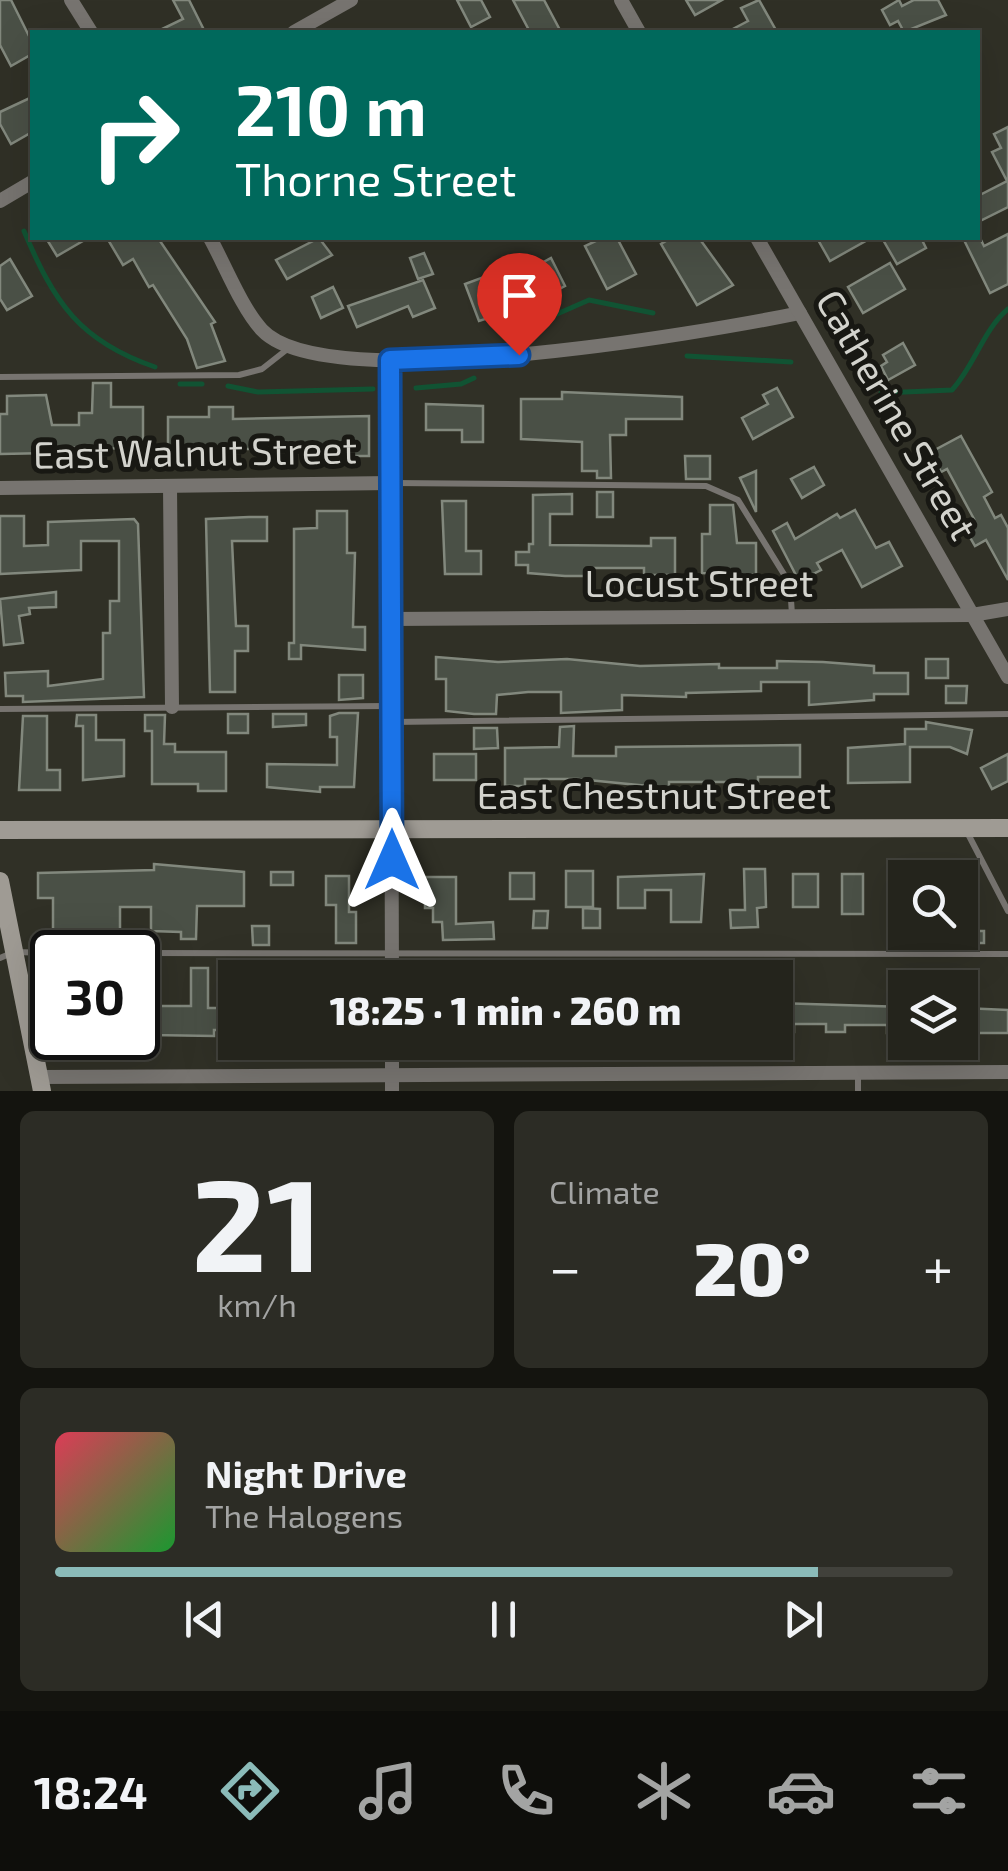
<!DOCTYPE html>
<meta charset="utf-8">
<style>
body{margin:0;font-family:"Exo 2",sans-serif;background:#2c2c25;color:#f1f3f6;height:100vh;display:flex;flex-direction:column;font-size:38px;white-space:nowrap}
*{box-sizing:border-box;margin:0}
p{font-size:32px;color:#a3a4a3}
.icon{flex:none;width:55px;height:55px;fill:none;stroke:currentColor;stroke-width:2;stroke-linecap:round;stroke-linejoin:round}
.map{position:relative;height:1091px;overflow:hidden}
.side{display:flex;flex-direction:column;gap:20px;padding:20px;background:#14140f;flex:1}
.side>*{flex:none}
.hud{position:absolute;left:30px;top:30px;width:950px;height:210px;border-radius:0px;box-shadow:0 10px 40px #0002,0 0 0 2px #41413b;background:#00695c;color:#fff;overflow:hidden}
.buttons{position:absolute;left:888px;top:860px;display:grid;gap:20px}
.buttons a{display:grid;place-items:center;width:90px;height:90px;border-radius:0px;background:#24241c;box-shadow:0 10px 40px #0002,0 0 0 2px #41413b;font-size:50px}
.speed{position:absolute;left:30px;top:930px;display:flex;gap:20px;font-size:50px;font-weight:700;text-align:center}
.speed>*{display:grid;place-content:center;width:130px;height:130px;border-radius:50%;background:#24241c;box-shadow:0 10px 40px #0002,0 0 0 2px #41413b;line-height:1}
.speed .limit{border:5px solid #111;border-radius:15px;background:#fff;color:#111}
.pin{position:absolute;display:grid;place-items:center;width:85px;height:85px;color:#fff;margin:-102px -42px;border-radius:50% 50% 50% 0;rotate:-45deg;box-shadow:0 0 10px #0007}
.pin .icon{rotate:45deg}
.me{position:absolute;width:110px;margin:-55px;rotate:0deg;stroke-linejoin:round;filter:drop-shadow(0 0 8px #0008)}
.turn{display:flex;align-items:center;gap:35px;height:210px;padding:0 40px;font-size:45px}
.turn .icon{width:130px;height:130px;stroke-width:2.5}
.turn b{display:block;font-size:70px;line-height:85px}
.big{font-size:75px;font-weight:800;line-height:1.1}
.side .card{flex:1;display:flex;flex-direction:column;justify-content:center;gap:15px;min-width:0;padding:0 35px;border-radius:15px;background:#2c2c25}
.side .dial{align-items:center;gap:0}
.dial b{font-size:130px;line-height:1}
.song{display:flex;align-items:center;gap:30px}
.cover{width:120px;height:120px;border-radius:15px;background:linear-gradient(135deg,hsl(350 70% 55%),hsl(130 70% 35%))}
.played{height:10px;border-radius:5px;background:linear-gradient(90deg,#8bbbb9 85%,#41413b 85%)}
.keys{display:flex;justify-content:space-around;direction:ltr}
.heat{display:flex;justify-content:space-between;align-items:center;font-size:55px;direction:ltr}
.side .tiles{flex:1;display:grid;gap:20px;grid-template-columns:1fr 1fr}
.card:last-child{grid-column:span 2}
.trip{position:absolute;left:218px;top:960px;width:575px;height:100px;border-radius:0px;background:#24241c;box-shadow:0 10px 40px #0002,0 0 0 2px #41413b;font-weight:800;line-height:100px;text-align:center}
.menu{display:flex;height:160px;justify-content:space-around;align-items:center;background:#0e0e0b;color:#a3a4a3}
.menu .icon{width:70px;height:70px}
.menu .on{color:#8bbbb9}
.menu b{font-size:45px;color:#f1f3f6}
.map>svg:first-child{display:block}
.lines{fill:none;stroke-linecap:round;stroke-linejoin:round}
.stream{stroke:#115333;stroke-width:5}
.building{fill:#4a5046;stroke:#82887d;stroke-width:2.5}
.lane{stroke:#777470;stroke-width:6}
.street{stroke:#777470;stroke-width:14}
.secondary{stroke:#9f9b94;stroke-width:18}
.route-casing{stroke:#114b97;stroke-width:25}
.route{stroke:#1a73e8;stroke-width:18}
.labels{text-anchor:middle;stroke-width:10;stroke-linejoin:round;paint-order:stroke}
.street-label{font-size:38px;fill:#d3d3cd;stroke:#181813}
</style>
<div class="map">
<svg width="1008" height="1091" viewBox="0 0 1008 1091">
<rect width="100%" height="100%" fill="#303026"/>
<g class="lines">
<g class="stream">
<path d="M24,231C54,302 79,341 155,367"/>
<polyline points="507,327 512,318 525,312 557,314 589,300 653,313"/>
<polyline points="687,356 791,362"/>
<polyline points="180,384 202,384"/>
<polyline points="228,386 258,392 373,389"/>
<polyline points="416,388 461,384 474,378"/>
<path d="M881,393L952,390C975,365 983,330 1008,309"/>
</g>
</g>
<g class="building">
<polygon points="0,0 11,0 32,42 32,54 11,66 0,45"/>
<polygon points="173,0 189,0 205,32 156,32 183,19"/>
<polygon points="457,0 481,0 490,17 471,27"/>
<polygon points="513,0 544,0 561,32 530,32"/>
<polygon points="686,0 722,0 695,15"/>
<polygon points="759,0 777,32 727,32 748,21 741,8"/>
<polygon points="899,0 902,6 914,0 938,0 946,15 904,32 898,21 890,25 882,10"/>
<polygon points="32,97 32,132 11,144 0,124 0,112"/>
<polygon points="1008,127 1008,207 978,222 978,196 1007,181 992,152 1001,148 994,134"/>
<polygon points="978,234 984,246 1008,234 1008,284 990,293 964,240"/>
<polygon points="46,238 88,238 57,256"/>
<polygon points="107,238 158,238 215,322 211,324 225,361 197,368 187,339 153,285 149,287 133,259 123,265"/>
<polygon points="319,238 332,255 287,279 276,260"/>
<polygon points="602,238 617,238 636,274 607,289 585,246"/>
<polygon points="671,238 699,238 733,285 697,305 661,244"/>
<polygon points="817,238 871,238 830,261"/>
<polygon points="882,238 921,238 926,248 897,264"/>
<polygon points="424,253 433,274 418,279 410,258"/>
<polygon points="551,258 565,286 527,306 479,321 465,284 492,274 497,287"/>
<polygon points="10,259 32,296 7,310 0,299 0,266"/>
<polygon points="890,263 905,289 863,313 848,287"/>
<polygon points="423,280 435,308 413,317 408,306 357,327 348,306"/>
<polygon points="333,287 343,308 321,318 312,297"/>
<polygon points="903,343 915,365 888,380 881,366 887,362 883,355"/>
<polygon points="93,383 111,383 111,407 143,407 143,449 50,447 50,453 0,454 0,414 7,414 7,396 46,395 52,425 79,425 79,413 92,413"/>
<polygon points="777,388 793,417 753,439 742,418 768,404 763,395"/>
<polygon points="562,392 682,397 682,419 626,419 626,435 610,435 611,478 597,478 597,471 582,471 582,442 521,439 521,399 562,399"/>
<polygon points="426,404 483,406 483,442 462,442 462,430 426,430"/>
<polygon points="209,407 233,407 233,419 369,416 369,456 337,456 337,449 168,449 168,417 209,417"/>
<polygon points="961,436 992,492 984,497 995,518 1001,515 1008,528 1008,580 986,540 975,546 967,532 971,530 967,523 974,519 947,469 941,472 931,452"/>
<polygon points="685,456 710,456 710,479 686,479"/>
<polygon points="814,467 824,485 802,498 791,479"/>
<polygon points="756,471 756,512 740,478"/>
<rect x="597" y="492" width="16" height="25"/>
<polygon points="572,494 572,514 550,514 550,545 651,546 651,538 675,538 675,575 644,575 644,568 588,568 588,576 565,576 528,573 528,565 516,565 516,552 529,552 529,544 533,544 533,495"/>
<polygon points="442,501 466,501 466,551 481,551 481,574 445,574"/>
<polygon points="710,505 733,505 737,543 756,543 756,575 702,573 702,534 710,534"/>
<polygon points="855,510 876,548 889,542 902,566 862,587 842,550 817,563 821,570 799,581 773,531 787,523 795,539 837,514 840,518"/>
<polygon points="317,511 347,511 347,553 355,553 353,627 365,627 365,650 301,645 301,659 289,659 289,643 294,643 294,529 317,528"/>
<polygon points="0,516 24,516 24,546 48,545 48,522 134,519 138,524 144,697 23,702 23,696 6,696 5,673 48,671 48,686 103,679 103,633 110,633 110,601 119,601 119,541 81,541 81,570 0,574"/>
<polygon points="249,517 267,517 267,541 232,541 236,626 248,626 248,651 235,651 235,692 210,692 206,519"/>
<polygon points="56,592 56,607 29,608 30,614 19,616 23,643 4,645 0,599"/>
<polygon points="436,657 498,662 567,659 640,666 719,664 719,668 777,668 777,661 823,662 874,666 874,673 908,673 908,694 874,694 874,700 809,705 809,682 761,682 761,691 686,693 686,697 622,695 622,710 561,713 561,692 528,692 497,695 496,714 474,714 446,711 446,679 436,679"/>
<rect x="926" y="659" width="22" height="19"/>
<polygon points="339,675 363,675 363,698 339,700"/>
<polygon points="946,686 967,686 966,703 946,703"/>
<polygon points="339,713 358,713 354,787 320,787 320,792 267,787 267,764 337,765 337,737 330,737 330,716"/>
<rect x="228" y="714" width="20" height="19"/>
<polygon points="273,714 306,714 306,725 273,727"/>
<polygon points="77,715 96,715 96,740 124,740 124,776 83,780 83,726 76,726"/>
<polygon points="145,715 165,715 164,744 175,744 175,752 226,752 226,791 198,791 198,784 152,784 152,731 145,731"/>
<polygon points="23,716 47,716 47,770 60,770 60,790 19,790"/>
<polygon points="926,722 972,730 967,754 950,747 910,747 910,782 848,783 848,748 905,744 905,729 926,729"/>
<polygon points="574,726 573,756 616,756 616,747 800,745 800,777 758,777 758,782 669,782 669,788 578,779 525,779 525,786 505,786 505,748 559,747 560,727"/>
<polygon points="474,728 497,728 498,748 474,749"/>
<rect x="434" y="754" width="42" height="26"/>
<polygon points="1008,754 1008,781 992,789 981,768"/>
<polygon points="154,864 244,872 244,906 197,906 196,939 181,939 181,932 151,931 151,907 120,907 120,940 96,940 96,932 53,932 53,898 38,898 38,873 154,870"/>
<polygon points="744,869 765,869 766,907 757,908 758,927 731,928 730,910 745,910"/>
<rect x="566" y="871" width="27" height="36"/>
<rect x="271" y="872" width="22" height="13"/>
<rect x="891" y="872" width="14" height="34"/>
<rect x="510" y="873" width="24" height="26"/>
<polygon points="704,874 701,922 671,922 671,890 645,890 645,908 618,908 618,877"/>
<rect x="793" y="874" width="25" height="33"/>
<rect x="842" y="874" width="21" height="40"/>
<polygon points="326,876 349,876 349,912 356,912 356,943 336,943 336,905 326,905"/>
<polygon points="425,877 456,877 456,924 493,922 494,939 443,940 442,922 433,922 433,908 425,908"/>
<polygon points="583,908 600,909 600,928 583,928"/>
<polygon points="534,911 548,911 547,928 533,928"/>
<polygon points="252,926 269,926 269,945 253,945"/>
<rect x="960" y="931" width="24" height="12"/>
<polygon points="431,961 475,963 475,978 430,978"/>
<polygon points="191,968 208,968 208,1008 235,1008 235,1030 214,1030 214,1036 151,1035 151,1006 191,1006"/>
<polygon points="776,1003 905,1007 905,1033 887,1033 887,1025 845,1025 845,1032 826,1032 826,1024 794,1024 794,1032 776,1032"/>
<polygon points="963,1008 1008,1010 1008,1033 963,1033"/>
</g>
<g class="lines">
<g class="lane">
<polyline points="0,377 239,375 262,369 290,347"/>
<polyline points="393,483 706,486 738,500 790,584 792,615"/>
<polyline points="0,709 389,706"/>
<polyline points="392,722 1008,714"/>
<polyline points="967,832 1008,911"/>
<polyline points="138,953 1008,954"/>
<polyline points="0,958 14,952 52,953"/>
<polyline points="858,1074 858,1091"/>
</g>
<g class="street">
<polyline points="71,0 91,32"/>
<polyline points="621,0 639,32"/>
<polyline points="294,32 351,0"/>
<polyline points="0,201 32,182"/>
<path d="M210,238C224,263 242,309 262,330C326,399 707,332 800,313"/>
<polyline points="757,238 1008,677"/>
<polyline points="390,359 392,978"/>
<polyline points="170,486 172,707"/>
<polyline points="0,488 391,483"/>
<polyline points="391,619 972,615 1008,609"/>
<polyline points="392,1042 392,1091"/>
<polyline points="40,1077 1008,1072"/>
</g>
<g class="secondary">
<polyline points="0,830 1008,828"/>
<polyline points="0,881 42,1091"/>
</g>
</g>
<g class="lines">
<defs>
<polyline id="route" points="392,860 390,360 519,355"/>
</defs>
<use href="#route" class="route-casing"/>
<use href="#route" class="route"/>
</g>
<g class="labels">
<g class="street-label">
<text transform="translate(896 415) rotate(60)" y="13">Catherine Street</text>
<text transform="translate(195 453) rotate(-1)" y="13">East Walnut Street</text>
<text x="699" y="597">Locust Street</text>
<text x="654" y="809">East Chestnut Street</text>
</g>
</g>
</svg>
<div class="buttons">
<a><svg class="icon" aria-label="search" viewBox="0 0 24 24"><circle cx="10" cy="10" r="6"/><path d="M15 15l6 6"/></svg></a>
<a><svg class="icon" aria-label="layers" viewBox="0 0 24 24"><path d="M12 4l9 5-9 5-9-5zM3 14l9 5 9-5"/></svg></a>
</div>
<div class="speed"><div class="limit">30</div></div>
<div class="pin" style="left:519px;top:355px;background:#d93025"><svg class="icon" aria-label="arrive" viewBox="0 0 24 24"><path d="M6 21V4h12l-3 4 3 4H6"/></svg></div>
<svg class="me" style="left:392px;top:860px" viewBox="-20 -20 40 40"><path d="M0-17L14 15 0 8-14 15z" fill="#1a73e8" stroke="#fff" stroke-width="4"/></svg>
<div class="trip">18:25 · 1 min · 260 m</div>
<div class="hud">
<div class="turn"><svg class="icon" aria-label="right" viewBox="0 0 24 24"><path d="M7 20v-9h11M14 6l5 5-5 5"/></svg><div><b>210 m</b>Thorne Street</div></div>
</div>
</div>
<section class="side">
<div class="tiles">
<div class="card dial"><b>21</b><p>km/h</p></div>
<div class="card"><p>Climate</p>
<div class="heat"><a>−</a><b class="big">20°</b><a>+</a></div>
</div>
<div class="card">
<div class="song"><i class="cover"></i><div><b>Night Drive</b><p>The Halogens</p></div></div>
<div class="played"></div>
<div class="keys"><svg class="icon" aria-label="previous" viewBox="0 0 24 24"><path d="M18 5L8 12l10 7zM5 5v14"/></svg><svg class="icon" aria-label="pause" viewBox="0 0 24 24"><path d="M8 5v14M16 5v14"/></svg><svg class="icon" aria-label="next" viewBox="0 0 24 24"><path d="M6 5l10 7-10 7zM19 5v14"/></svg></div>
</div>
</div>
</section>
<nav class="menu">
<b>18:24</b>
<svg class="icon on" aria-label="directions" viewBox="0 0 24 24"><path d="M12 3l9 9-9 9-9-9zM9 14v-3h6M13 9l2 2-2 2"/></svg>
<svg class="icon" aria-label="music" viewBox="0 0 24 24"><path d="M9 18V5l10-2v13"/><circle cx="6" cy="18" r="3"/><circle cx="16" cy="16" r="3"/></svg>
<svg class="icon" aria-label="phone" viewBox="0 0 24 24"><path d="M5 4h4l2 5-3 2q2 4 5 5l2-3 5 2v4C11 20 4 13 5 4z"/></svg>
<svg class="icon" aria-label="climate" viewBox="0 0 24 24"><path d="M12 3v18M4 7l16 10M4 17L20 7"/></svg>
<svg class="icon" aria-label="car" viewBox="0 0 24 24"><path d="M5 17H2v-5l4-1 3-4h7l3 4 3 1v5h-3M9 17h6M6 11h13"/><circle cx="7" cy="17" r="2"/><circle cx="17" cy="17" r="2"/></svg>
<svg class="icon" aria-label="filters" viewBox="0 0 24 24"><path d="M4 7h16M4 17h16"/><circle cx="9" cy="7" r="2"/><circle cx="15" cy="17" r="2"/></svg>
</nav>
